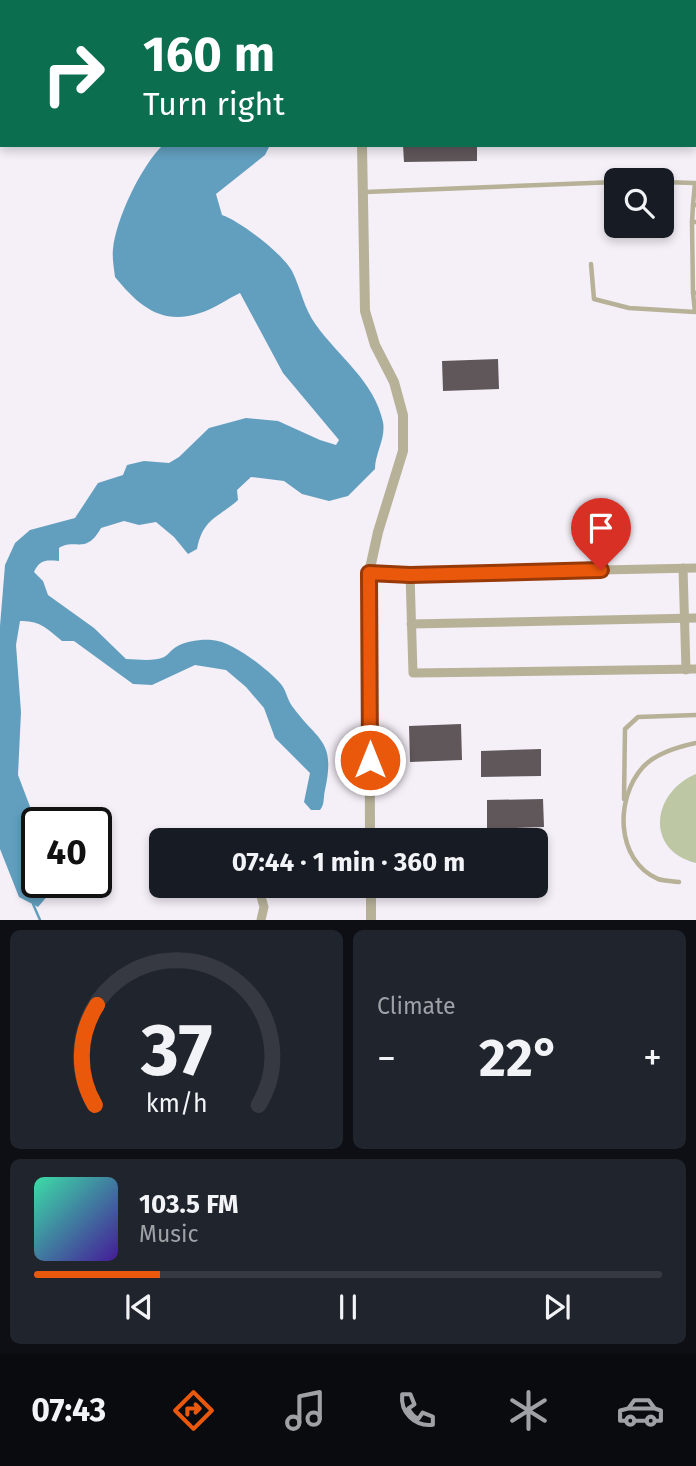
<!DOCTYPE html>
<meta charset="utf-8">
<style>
body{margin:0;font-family:"Fira Sans",sans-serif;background:#20242c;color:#f1f3f6;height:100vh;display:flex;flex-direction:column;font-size:26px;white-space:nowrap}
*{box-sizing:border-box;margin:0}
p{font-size:23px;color:#9ea1a6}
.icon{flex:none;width:38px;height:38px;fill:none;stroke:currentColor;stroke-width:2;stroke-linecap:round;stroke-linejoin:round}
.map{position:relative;height:920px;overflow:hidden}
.sheet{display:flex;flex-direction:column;gap:10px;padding:10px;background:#0d0f14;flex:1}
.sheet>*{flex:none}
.guide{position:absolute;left:0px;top:0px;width:696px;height:147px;box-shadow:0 4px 10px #0003;background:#0b6e4f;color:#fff;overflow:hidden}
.controls{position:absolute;left:604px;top:168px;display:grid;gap:14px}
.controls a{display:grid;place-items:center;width:70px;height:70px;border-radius:10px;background:#171b24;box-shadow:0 4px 10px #0003;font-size:35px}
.speed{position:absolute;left:21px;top:807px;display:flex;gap:14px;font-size:35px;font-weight:700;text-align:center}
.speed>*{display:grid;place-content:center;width:91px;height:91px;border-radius:50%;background:#171b24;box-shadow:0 4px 10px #0003;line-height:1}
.speed .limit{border:4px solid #111;border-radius:10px;background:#fff;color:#111}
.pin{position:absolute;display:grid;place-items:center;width:60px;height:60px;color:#fff;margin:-72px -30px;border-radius:50% 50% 50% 0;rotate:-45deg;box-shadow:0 0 7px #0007}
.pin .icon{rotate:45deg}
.me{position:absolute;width:77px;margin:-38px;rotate:0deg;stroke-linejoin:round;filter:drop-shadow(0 0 5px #0008)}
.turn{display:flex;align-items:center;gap:24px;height:147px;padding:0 28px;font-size:32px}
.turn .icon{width:91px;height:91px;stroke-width:2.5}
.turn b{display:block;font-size:49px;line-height:60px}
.big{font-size:52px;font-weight:700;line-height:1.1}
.sheet .card{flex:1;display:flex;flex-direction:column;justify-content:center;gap:10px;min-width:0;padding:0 24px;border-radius:10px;background:#20242c}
.sheet .dial{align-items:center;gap:0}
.dial svg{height:182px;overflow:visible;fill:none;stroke:#363941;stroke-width:7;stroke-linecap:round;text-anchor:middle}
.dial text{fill:#f1f3f6;stroke:none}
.song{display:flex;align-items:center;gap:21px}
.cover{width:84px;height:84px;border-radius:10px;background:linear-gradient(135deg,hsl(160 70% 55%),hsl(260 70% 35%))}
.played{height:7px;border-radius:4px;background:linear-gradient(90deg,#ea580c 20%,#363941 20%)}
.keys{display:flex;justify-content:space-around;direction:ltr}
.heat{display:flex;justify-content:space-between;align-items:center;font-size:38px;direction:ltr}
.sheet .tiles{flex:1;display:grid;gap:10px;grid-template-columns:1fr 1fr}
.card:last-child{grid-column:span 2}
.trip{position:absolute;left:149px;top:828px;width:399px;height:70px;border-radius:10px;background:#171b24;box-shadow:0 4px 10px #0003;font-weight:700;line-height:70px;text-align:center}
.tabs{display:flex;height:112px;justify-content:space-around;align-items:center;background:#090b0e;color:#9ea1a6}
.tabs .icon{width:49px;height:49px}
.tabs .active{color:#ea580c}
.tabs b{font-size:32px;color:#f1f3f6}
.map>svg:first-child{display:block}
.green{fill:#bdc7a4}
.water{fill:#629fbf}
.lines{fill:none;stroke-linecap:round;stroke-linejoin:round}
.stream{stroke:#629fbf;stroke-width:2.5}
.building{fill:#60575b}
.service{stroke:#b7b198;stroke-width:4.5}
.minor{stroke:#b7b198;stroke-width:9}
.tertiary{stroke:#b7b198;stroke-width:10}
.primary{stroke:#86794b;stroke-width:14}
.route-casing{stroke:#983908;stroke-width:18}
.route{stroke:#ea580c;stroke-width:12}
</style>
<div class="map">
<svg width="696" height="920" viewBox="0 0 696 920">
<rect width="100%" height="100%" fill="#f5eff8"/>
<path class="green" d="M696,774V863C644,850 652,792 696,774Z"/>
<path class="water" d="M163,145H270L265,155L216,194L222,215C240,221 283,254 292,271C301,289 304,309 316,325C339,357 374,381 383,422C386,439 375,453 375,469L348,496L329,501L302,494L284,481L251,477L237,490L238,500C218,518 203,518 197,549L188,554L174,537L156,522L139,525L124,521L101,528C86,555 76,538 59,548V561C46,560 40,559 34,572L43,581L48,595L94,628L126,659C137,659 153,662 164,657C168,655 172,649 176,647C185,641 202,639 212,640C232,641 266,668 280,683C286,689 287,699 292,706C318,742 336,739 325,790C323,798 325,804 320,810H311L304,802L310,773L275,738L264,708L246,687L226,670L195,665L152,685L133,684L74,641H62C48,629 39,620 20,621L16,645L21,712L18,775L37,825V882H45L50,893L38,907L19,897L0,849V626L5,565L15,543L30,530L75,518L98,483L123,475L127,465L144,461L169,463L179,457L209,428L246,418L278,421L320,440L336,445L339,440L283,373L240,293C227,299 214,309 200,313C161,326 138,305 115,277C114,268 112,258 113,249C116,219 141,166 163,145Z"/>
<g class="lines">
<polyline class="stream" points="33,904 40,920"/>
</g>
<g class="building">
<polygon points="403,145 477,145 477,161 404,162"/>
<polygon points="498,359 499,389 443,391 442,361"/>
<polygon points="461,724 462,760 410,762 409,726"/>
<polygon points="541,749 541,776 481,777 481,751"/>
<polygon points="543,799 544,827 487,829 487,800"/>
</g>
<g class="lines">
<g class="service">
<polyline points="662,182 694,183"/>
<polyline points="365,192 616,182"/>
<polyline points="693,205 695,183"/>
<polyline points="692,222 693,205 696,205"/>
<polyline points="696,222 692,222 693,293 696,293"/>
<polyline points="591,264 594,299 629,308 695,312 693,293"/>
<polyline points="624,799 625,729 638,717 696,715"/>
<path d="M679,882C672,881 664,881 658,879C615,860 615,798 643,767C656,753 677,747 696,743"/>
</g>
<g class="minor">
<polyline points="683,568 686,670"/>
<polyline points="369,573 410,574 696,568"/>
<polyline points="410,574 413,673 696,669"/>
<polyline points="411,624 696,618"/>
<polyline points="258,886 264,907 261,920"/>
</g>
<g class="tertiary">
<polyline points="359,0 359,2"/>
<polyline points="362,145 365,311 375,345 394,382 403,415 403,451 378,532 369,573 370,840"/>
<polyline points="371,886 371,920"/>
</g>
<g class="primary">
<polyline points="664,0 665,2"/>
<polyline points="695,41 696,42"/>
</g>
</g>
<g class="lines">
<defs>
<polyline id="route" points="370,760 369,573 410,575 601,570"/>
</defs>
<use href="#route" class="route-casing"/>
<use href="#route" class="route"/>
</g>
</svg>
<div class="controls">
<a><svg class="icon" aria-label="search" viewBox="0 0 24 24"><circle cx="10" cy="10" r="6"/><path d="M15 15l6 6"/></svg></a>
</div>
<div class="speed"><div class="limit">40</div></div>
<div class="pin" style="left:601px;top:570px;background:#d93025"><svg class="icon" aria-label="arrive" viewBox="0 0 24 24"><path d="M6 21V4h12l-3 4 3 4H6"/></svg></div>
<svg class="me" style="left:370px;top:760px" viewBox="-20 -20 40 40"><circle r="17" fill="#ea580c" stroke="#fff" stroke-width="3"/><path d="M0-11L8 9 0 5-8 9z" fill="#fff"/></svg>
<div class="trip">07:44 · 1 min · 360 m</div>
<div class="guide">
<div class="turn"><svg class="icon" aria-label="right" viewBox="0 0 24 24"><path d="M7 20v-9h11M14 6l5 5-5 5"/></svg><div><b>160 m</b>Turn right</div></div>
</div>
</div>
<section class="sheet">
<div class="tiles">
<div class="card dial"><svg viewBox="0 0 100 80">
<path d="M14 69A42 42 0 1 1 86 69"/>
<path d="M14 69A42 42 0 0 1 15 25" stroke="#ea580c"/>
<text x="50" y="56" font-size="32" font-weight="700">37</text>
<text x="50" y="72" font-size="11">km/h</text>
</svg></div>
<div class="card"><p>Climate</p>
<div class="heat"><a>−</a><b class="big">22°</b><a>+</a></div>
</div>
<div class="card">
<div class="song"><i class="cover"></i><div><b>103.5 FM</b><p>Music</p></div></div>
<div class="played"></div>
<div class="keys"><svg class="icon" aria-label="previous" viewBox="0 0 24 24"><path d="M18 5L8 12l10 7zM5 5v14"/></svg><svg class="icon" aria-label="pause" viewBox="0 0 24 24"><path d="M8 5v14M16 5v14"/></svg><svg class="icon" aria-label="next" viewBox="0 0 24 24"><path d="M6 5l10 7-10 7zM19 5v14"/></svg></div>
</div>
</div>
</section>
<nav class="tabs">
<b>07:43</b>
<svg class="icon active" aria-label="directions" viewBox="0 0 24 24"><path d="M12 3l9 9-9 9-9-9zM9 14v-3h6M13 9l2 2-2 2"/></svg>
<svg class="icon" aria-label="music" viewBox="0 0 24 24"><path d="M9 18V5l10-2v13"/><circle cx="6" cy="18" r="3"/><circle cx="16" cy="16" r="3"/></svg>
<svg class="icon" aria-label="phone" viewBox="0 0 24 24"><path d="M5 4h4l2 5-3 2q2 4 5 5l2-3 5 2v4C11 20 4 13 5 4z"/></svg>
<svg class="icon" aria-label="climate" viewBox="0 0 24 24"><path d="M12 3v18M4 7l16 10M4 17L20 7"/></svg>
<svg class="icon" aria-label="car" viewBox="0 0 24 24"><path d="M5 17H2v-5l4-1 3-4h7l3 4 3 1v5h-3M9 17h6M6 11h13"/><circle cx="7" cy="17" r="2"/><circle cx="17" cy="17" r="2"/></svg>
</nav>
